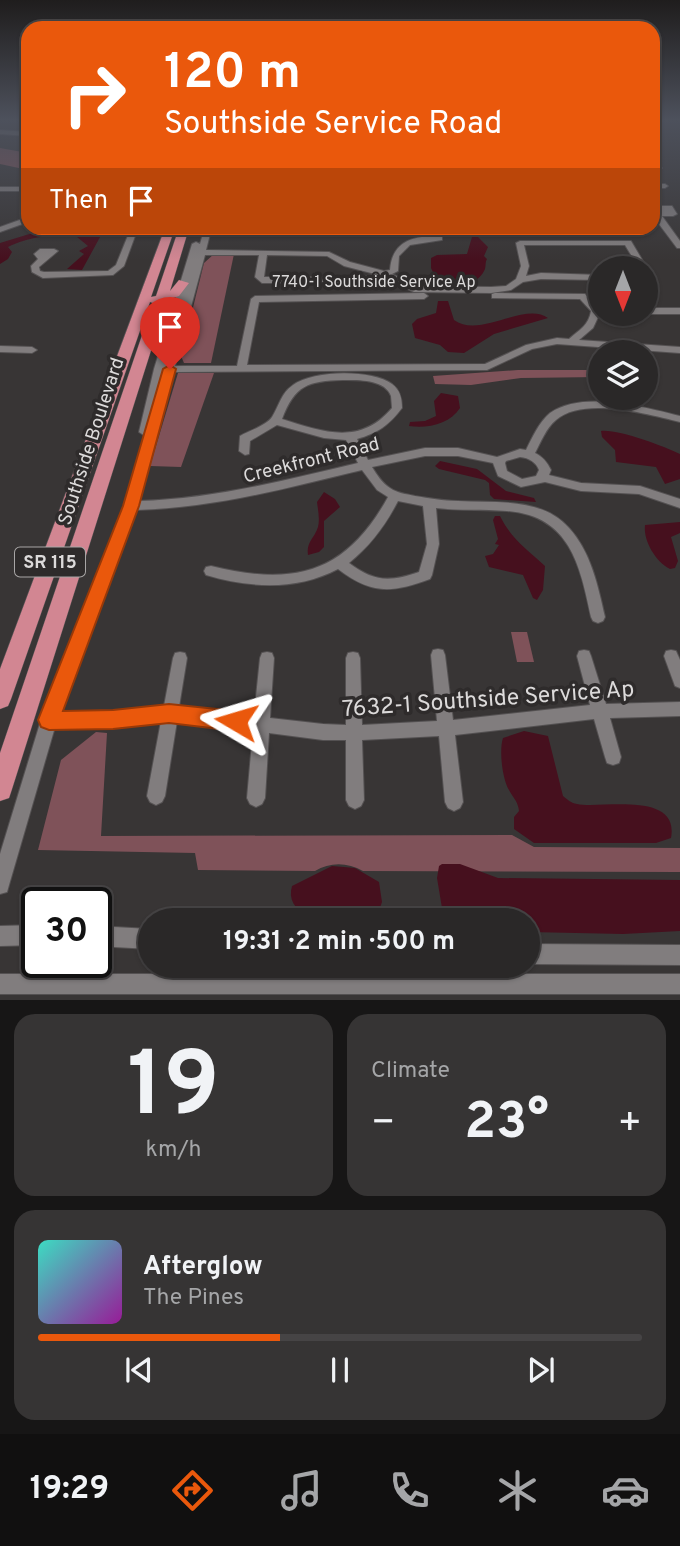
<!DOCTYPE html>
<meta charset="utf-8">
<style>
body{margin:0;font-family:Overpass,sans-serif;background:#363434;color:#f1f3f6;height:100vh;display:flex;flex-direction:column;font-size:26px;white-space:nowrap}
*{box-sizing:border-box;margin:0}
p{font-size:23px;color:#a5a6a8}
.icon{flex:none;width:38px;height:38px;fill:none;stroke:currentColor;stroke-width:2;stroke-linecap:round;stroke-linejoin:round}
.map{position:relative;height:1000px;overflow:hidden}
.drawer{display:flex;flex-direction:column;gap:14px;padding:14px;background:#171616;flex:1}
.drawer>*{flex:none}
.hud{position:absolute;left:21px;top:21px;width:639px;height:214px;border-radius:21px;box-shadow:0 2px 5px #0004,0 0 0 2px #464445;background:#ea580c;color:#fff;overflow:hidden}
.needle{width:46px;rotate:180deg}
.fabs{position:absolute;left:588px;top:256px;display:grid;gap:14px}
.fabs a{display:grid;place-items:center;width:70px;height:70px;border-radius:50%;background:#2a2828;box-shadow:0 2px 5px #0004,0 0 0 2px #464445;font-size:35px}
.speed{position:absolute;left:21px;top:887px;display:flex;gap:14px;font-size:35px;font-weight:700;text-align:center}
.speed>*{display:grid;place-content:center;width:91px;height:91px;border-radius:50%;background:#2a2828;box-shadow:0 2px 5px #0004,0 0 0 2px #464445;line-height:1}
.speed .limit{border:4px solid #111;border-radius:10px;background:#fff;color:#111}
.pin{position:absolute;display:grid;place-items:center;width:60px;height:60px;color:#fff;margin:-72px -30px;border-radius:50% 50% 50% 0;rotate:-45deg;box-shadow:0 0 7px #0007}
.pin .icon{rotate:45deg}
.me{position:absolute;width:77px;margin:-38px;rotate:277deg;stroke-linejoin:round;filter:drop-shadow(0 0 5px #0008)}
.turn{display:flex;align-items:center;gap:24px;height:147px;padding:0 28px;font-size:32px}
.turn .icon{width:91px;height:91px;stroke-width:2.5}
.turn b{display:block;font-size:49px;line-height:60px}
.then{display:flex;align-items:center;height:66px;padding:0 28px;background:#0003;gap:14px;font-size:26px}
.big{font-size:52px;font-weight:700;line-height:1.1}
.drawer .widget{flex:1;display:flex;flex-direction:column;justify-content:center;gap:10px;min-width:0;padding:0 24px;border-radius:21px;background:#363434}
.drawer .dial{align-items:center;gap:0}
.dial b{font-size:91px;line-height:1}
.song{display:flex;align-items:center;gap:21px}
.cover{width:84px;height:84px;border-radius:10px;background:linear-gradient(135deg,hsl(170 70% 55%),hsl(300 70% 35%))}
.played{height:7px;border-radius:4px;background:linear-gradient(90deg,#ea580c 40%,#464445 40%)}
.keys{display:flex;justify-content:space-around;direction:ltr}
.heat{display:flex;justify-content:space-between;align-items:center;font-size:38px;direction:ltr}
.drawer .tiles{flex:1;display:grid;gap:14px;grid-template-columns:1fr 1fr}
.widget:last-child{grid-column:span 2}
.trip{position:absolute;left:138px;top:908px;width:402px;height:70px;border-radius:35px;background:#2a2828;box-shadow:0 2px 5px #0004,0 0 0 2px #464445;font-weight:700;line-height:70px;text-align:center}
.dock{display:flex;height:112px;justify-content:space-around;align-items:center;background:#111010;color:#a5a6a8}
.dock .icon{width:49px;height:49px}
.dock .current{color:#ea580c}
.dock b{font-size:32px;color:#f1f3f6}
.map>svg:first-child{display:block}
.green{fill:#7f5259}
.water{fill:#46101e}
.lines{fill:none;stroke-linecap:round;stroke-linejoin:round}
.minor-casing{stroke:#545152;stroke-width:2}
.highway-casing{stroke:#545152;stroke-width:1}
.minor{fill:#817d7e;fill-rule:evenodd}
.highway{fill:#d28692;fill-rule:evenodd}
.route{fill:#ea580c;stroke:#983908;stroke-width:2}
.labels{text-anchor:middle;stroke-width:7;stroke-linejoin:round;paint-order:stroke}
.far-street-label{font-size:16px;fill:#dcdada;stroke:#2e2b2b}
.shield{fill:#2e2b2b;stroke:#a8a6a6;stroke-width:2}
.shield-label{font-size:18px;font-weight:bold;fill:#dcdada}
.street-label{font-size:19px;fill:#dcdada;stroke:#2e2b2b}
.near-street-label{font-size:23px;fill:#dcdada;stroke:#2e2b2b}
</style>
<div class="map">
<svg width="680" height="1000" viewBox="0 0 680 1000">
<rect width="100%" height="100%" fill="#383535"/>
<g class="green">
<polygon points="0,148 28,153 28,170 0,164"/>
<polygon points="214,254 234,254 211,363 184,363 181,356 204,263"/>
<polygon points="518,370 600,370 600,377 521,378 471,385 435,384 433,376"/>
<polygon points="178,373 214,373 181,467 150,466"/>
<polygon points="511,632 527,632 534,662 517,662"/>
<path d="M96,732L107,733L101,836L512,835L534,847L680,848V872L363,871C347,862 330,862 315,871L198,870L195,853L38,850L61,760Z"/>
</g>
<g class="water">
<path d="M39,228H105L82,270L67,269L84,254L79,251L88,246L71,232C50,236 33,236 12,245L8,247L12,252L8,259L0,264V243L36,232L41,230Z"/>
<path d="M472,237H478L488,247L484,256L487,259C485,262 486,266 485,269C479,285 454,290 440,287L431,268V258L437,255L467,254Z"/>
<path d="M438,301H448L454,320C480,339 525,301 548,318L494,334L464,353L448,352L440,345L415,338L412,324L417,319L436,313Z"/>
<path d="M441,393L458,396L460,408C450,424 427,429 409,426L410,422L425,421L436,416L434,401Z"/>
<path d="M601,431C618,429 663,446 680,454V479L665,484L656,467L616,462L615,450L602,437Z"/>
<polygon points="440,461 477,469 506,491 534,498 536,502 494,499 490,495 489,483 485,480 439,469 435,466"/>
<path d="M324,492L335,499L340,507L324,521V547L319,552L308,555C306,542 314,539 318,527C320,519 318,510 317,502Z"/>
<path d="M495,516H500C512,540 527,549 545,566L543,590L537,600L533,598L523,575L489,567L485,556L493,554L499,545L495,544L498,539L493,520Z"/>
<path d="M680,522V533L671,537L678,561L675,568L670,569C656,562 643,541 645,525Z"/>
<path d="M524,731L548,736L563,796C568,800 571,803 577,804C600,809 680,790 671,838L656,843H534L514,829V817L519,811C518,801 513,798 509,790C502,778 499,750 503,738Z"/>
<polygon points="442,864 460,864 498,878 680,880 680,931 623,934 529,932 528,920 444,920 437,878 439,866"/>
<path d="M332,866L355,868L379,882L382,902L376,919C353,927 281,924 292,886Z"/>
</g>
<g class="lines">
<defs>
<g id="minor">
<polygon points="0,130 28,132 28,136 0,134"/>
<polygon points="653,166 662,168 653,170"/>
<polygon points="653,184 665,184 668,186 665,188 653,188"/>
<rect x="0" y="187" width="28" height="4"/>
<polygon points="653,206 672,206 677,214 673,216 662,216 680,241 680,248 677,248 653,216"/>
<polygon points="28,217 28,222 0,232 0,227"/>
<polygon points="131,228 138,228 124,266 113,275 43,278 32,272 31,266 38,259 34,254 40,249 54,249 58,251 39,267 40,271 44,272 108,271 116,265"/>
<path d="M199,228H323L320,230H211L206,250L329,252L350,262L384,271L390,270C392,240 415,235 442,236V240L410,245L399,256L398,271L392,274L416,286L491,287L506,286L516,279L521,266L516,243L520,241H631L647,268L646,270V268H639L625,245H524L529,266L526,276L541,273L600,275V280L541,279L523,282L511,290L491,293L414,292L384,277L363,283H262L255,277L259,255H205L175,366H237L251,299L255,296L424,293L428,296L424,299L259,302L247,365L485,364L526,345L557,338L569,339C579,330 589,325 591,311L580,299L492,298V294L495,293L585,294L600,313L593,328L579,340L680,347V353L557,344L532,349L487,370L173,372L138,501C214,499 285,480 358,463L346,440L324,438L277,425L250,441L249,454L245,455L239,451L240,436C249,431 267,425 272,417C279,406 281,393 293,385C313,370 372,369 392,384C400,390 402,398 402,408C389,425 378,433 357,439L368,460L425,448H458L497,457L520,449L526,450C532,438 539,422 550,413C583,390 644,407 680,416V422C648,414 583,396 556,420C546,428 541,442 535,453C543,457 547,462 551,470L549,475L581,483L640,486L680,499V508L639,494L581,491L545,482L521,487L498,476L493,463L458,456H425L372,467C377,475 382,483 390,488C397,493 406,494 415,496C429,498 443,501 458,501C495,503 542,497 569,528C591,552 598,586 605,617L603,621L598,623L593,621L591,617C580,565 570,516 507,511C483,509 459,511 436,508L439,544L432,575L430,579C392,593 372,595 338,569C296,591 250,588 206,575L204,571L206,567L211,566C293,586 345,575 388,497L377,490L362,470C287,488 214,508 136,510L60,712H113L164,706L173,658L175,653L180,652L185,653L187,658L179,707L254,716L260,658L262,653L267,652L272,653L274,658L270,718L323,724L346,725V658L348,653L353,652L358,653L360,658L362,725L437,721L431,655L433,650L438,649L443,650L445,655L453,720L590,705L577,656L579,651L584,650L589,651L591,656L606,704L680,702V716L610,718L621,757L619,763L613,765L607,763L605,757L594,719L455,735L463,802L460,808L454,811L448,808L445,802L439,736L362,740L364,800L361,806L355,809L349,806L346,800V740H323L269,733L265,798L262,804L256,807L250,804L247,798L253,731L177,721L165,796L162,802L156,805L150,802L147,796L161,721L113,726L55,727L9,885L7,892L0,894V854L41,720L125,506L145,436L139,432L154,369L192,244L196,242L200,244L204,230ZM267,255L327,256L344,266L375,274L363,277H264ZM343,380C357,380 385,379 391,396C391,396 392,407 392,408C360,446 323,432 282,419C295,385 308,381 343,380ZM520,457C529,458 536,462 539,470L536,476L522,479L507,471L505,463L506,461ZM398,501L423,506L427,544L419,572C390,582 374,582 349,563C371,545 385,526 398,501Z"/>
<polygon points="646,308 680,308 680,314 646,314 644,313 646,313"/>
<polygon points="0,346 32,347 37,350 32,353 0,352"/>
<polygon points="671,650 676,651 680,660 680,688 675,686 664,656 666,651"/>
<polygon points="37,925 37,945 0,946 0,926"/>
<polygon points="96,926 150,929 150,949 96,946"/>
<polygon points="528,944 680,945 680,965 528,964"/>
<rect x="0" y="974" width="680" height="20"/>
</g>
<polygon id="highway" points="165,228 175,228 151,297 156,296 179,228 189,228 170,291 179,280 189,283 179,296 167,300 12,789 9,798 0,801 0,753 153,303 150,302 11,699 8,706 0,709 0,669"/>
</defs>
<use href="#minor" class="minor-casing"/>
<use href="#highway" class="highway-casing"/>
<use href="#minor" class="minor"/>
<use href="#highway" class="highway"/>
</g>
<linearGradient id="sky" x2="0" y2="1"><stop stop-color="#1f1d1d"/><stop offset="0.46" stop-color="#4d515c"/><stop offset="1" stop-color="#4d515c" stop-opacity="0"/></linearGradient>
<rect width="680" height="260" fill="url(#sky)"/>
<polygon class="route" points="170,365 176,369 139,506 63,711 113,710 169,704 236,711 243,714 246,721 243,728 236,731 169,723 113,729 49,730 41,727 38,720 123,506 163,369"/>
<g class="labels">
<g class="far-street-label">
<text x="374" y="287">7740-1 Southside Service Ap</text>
</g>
<rect class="shield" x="15" y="547.5" width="70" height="29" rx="5"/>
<g class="shield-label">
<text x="50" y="568">SR 115</text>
</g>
<g class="street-label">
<text transform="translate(90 441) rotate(-72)" y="7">Southside Boulevard</text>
<text transform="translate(311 459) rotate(-14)" y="7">Creekfront Road</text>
</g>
<g class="near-street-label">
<text transform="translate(488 698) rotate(-4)" y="8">7632-1 Southside Service Ap</text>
</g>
</g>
</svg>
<div class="fabs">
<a><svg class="needle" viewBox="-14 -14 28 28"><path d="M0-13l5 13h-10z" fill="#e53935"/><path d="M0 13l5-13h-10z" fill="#a5a6a8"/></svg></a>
<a><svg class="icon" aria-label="layers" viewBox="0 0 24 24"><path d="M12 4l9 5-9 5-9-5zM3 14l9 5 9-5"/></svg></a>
</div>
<div class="speed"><div class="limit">30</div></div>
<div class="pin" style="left:170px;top:369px;background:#d93025"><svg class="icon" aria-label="arrive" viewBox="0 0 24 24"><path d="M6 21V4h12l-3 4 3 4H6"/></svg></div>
<svg class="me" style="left:236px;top:721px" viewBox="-20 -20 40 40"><path d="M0-17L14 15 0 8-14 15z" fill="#ea580c" stroke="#fff" stroke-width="4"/></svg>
<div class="trip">19:31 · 2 min · 500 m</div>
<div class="hud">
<div class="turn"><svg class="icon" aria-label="right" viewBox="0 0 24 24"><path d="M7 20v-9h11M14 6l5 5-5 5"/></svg><div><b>120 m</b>Southside Service Road</div></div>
<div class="then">Then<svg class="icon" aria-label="arrive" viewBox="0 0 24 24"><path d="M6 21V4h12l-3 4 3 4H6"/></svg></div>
</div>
</div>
<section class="drawer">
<div class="tiles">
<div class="widget dial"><b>19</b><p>km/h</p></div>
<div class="widget"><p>Climate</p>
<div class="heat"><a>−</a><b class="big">23°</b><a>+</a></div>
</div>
<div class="widget">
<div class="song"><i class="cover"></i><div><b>Afterglow</b><p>The Pines</p></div></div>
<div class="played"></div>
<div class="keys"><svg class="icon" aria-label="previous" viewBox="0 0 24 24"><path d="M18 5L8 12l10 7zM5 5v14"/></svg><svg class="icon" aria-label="pause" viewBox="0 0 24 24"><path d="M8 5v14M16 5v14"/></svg><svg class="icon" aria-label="next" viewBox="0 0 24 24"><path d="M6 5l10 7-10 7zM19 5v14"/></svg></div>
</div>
</div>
</section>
<nav class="dock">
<b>19:29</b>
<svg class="icon current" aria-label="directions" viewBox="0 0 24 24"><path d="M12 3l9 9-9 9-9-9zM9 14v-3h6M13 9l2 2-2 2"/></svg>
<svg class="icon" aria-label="music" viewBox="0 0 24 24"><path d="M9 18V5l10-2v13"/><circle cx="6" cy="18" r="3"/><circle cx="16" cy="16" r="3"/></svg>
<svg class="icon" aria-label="phone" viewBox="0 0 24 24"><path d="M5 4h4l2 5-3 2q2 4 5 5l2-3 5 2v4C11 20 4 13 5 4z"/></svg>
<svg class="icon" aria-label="climate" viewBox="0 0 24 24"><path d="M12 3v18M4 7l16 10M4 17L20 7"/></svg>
<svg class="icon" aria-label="car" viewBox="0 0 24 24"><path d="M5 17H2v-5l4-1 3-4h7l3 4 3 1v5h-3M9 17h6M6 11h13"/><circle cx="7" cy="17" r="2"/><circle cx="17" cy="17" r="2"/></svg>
</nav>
